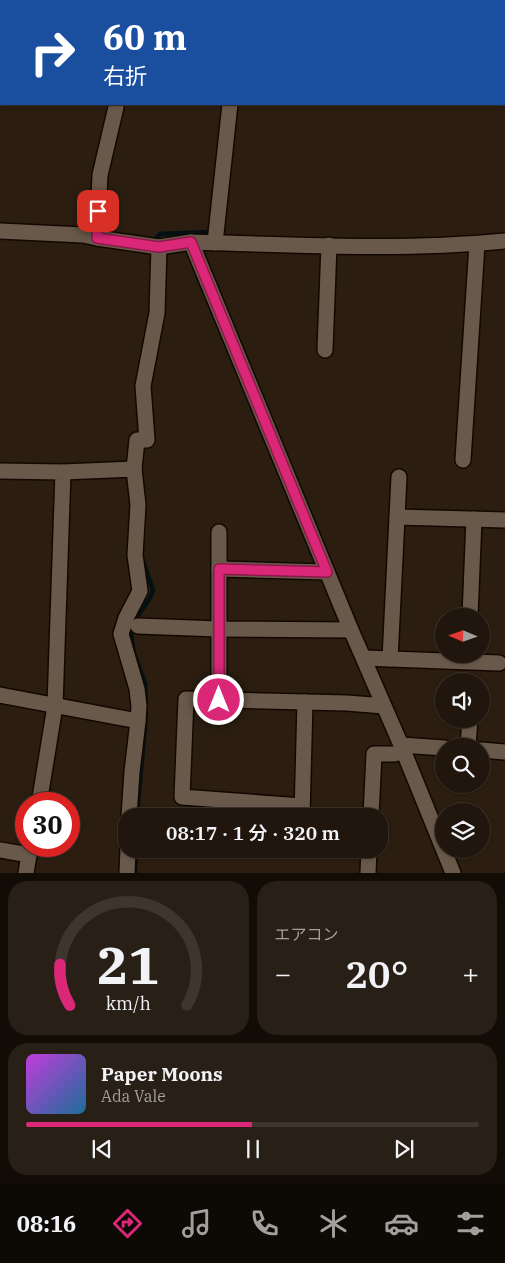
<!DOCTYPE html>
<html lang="ja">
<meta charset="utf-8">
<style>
body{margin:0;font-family:"IBM Plex Serif","Noto Sans JP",serif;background:#281f16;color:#f1f3f6;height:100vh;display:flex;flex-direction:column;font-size:19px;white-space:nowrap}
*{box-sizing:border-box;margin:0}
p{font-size:16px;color:#a29f9d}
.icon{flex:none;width:28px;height:28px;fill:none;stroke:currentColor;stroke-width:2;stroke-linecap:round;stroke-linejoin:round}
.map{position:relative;height:873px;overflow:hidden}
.side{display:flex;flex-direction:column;gap:8px;padding:8px;background:#120c07;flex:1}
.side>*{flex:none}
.top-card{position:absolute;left:0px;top:0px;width:505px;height:105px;box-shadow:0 1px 4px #0004,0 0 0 1px #3d352e;background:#1a4fa0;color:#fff;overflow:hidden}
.needle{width:32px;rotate:272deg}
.buttons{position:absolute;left:435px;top:608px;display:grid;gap:10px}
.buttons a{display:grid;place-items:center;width:55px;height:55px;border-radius:50%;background:#20160d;box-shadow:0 1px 4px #0004,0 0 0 1px #3d352e;font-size:25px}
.speed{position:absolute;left:15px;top:792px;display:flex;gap:10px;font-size:25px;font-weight:700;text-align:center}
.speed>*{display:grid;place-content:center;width:65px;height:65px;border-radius:50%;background:#20160d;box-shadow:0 1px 4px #0004,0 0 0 1px #3d352e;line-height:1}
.speed .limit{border:8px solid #d22;background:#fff;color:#111}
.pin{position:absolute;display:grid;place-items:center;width:42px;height:42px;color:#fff;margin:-21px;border-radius:10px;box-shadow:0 2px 8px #0006}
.me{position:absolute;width:55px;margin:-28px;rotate:0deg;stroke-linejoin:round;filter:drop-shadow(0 0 4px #0008)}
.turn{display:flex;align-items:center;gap:18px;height:105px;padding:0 20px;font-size:22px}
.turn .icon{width:65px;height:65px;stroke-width:2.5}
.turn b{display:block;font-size:35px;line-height:42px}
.big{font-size:38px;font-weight:600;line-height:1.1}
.side .tile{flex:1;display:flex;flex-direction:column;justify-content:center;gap:8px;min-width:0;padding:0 18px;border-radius:20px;background:#281f16}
.side .dial{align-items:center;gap:0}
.dial svg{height:130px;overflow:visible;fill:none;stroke:#3d352e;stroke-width:7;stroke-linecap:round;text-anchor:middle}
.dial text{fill:#f1f3f6;stroke:none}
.song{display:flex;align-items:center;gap:15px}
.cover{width:60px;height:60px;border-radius:8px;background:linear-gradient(135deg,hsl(290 70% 55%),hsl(200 70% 35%))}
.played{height:5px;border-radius:2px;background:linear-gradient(90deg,#db2777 50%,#3d352e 50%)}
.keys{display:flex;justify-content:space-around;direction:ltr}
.heat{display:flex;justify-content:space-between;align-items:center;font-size:28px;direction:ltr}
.side .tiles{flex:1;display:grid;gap:8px;grid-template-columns:1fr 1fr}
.tile:last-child{grid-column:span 2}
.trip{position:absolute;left:118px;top:808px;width:270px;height:50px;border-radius:20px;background:#20160d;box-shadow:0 1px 4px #0004,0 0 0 1px #3d352e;font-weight:600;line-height:50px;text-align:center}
.tabs{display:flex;height:80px;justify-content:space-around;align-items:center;background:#0d0905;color:#a29f9d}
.tabs .icon{width:35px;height:35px}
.tabs .active{color:#db2777}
.tabs b{font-size:22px;color:#f1f3f6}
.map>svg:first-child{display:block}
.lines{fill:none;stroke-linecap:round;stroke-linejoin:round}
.stream{stroke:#031114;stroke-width:4.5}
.minor-casing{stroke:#130801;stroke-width:18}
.minor{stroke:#69594b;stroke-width:15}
.route-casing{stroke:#8e194d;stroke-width:12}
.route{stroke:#db2777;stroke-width:9}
</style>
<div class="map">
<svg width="505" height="873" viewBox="0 0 505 873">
<rect width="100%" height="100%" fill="#2b1e11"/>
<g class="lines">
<g class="stream">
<polyline points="504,13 505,13"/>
<polyline points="155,243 155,240 160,234 209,232 210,227"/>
<polyline points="143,561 153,590 150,598 131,626 131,635 134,653 145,683 146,703"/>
<polyline points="137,816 146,713"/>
<polyline points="135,873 136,849"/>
</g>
<defs>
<g id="minor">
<polyline points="4,1 4,0"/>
<polyline points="74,1 75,0"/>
<polyline points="244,1 244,0"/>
<polyline points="0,18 1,18"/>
<path d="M0,231L83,235L97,238L159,247L191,242C295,245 401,251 505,241"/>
<polyline points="97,238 100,175 116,107 116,104"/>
<polyline points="191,242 351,630 401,745 453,873"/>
<polyline points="215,243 230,104"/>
<polyline points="325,350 329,245"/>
<polyline points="463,460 477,244"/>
<polyline points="134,469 137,440 147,440 143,386 157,313 159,247"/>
<polyline points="0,471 63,472 55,706 39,804"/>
<polyline points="63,472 134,469 138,505 135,555 140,591 126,618 121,634 137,689 139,706 138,721"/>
<polyline points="397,517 505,520"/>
<polyline points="219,532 219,700"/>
<polyline points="219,569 327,572"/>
<polyline points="470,616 474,519"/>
<polyline points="138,626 219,629 351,630"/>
<polyline points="364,658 499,663"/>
<polyline points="390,659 399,477"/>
<polyline points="0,695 138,721 132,772 129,816"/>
<polyline points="401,745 444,748"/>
<polyline points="468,746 470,719"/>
<polyline points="481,750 505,752"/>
<polyline points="302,806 182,797 186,699 347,703 384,706"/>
<polyline points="302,815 305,702"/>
<polyline points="371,816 374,754 395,754 404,751"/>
<polyline points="0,850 29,855 31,846"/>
<polyline points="26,873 29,855"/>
<polyline points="127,873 128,849"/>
<polyline points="368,873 369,849"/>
</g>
</defs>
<use href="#minor" class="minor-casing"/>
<use href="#minor" class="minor"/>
</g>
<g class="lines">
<defs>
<polyline id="route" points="98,211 97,238 159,247 191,242 327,572 219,569 219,700"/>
</defs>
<use href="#route" class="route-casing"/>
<use href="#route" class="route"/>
</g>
</svg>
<div class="buttons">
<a><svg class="needle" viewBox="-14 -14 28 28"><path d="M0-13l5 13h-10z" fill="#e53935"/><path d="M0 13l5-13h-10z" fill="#a29f9d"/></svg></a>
<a><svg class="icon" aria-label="sound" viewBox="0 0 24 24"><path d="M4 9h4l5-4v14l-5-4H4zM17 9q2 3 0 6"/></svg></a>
<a><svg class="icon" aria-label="search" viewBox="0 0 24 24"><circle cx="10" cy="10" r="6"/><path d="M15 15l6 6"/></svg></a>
<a><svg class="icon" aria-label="layers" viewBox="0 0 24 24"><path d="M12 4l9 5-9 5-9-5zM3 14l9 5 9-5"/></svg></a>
</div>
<div class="speed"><div class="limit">30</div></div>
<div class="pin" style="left:98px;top:211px;background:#d93025"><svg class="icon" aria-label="arrive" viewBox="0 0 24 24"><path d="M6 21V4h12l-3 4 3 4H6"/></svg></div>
<svg class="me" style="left:219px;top:700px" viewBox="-20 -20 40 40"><circle r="17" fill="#db2777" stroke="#fff" stroke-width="3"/><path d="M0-11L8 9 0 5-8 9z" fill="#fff"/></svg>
<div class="trip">08:17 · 1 分 · 320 m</div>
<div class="top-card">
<div class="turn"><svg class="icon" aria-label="right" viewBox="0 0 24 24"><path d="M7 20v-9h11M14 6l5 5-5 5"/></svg><div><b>60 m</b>右折</div></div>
</div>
</div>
<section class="side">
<div class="tiles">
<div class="tile dial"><svg viewBox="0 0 100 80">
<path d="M14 69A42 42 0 1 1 86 69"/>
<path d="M14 69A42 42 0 0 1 8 44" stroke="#db2777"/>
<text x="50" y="56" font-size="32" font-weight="700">21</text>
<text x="50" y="72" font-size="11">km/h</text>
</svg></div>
<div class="tile"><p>エアコン</p>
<div class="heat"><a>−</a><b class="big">20°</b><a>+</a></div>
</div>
<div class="tile">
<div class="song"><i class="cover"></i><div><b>Paper Moons</b><p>Ada Vale</p></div></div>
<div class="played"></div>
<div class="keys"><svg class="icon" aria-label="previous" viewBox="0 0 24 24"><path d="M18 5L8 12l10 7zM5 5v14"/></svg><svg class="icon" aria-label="pause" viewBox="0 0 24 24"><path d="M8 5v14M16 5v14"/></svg><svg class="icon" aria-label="next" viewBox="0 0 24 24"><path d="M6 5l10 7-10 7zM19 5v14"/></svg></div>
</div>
</div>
</section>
<nav class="tabs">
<b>08:16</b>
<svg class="icon active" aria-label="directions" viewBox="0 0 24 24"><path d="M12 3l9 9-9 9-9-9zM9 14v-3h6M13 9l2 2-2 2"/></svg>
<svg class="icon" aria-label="music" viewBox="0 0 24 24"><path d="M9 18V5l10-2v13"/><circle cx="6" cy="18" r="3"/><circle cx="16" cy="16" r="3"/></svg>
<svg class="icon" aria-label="phone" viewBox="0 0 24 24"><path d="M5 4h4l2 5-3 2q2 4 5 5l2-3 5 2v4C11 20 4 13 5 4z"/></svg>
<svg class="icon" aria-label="climate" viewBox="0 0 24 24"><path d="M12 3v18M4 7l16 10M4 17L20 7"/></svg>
<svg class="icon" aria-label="car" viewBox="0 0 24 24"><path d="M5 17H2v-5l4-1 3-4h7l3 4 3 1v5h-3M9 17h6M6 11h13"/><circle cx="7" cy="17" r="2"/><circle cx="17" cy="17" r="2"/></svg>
<svg class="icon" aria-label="filters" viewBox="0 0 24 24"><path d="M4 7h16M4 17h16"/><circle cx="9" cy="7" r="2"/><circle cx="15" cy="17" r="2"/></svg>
</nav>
